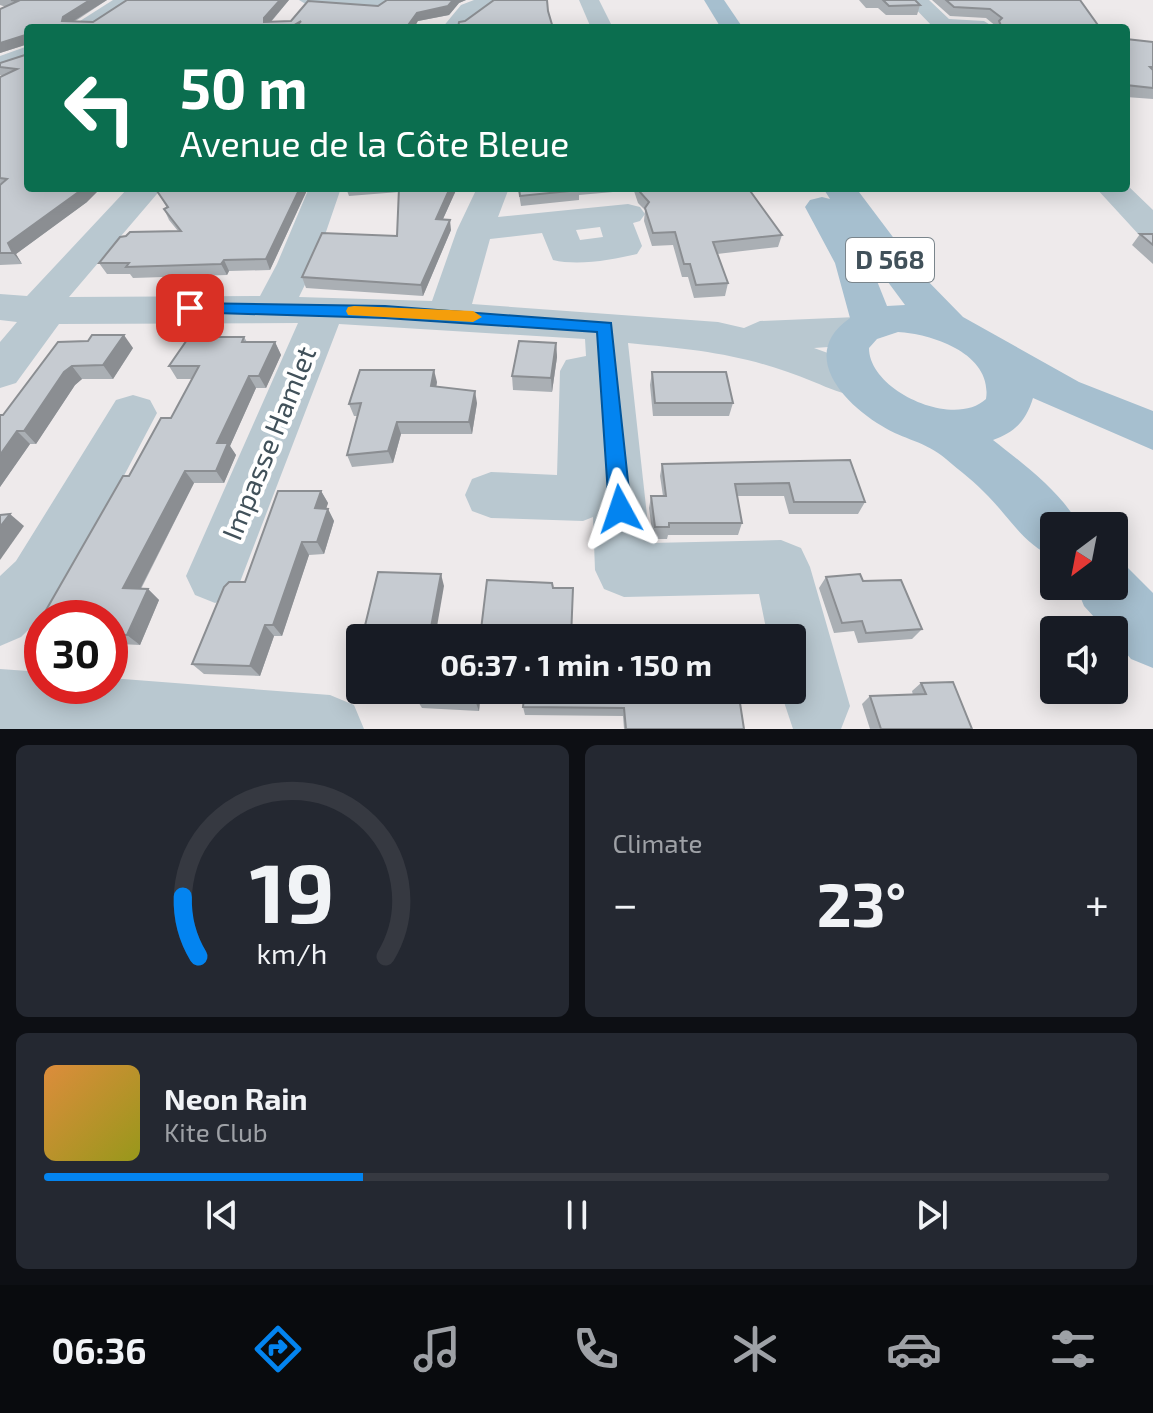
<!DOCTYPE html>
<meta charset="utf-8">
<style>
body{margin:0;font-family:"Exo 2",sans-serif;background:#242831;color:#f1f3f6;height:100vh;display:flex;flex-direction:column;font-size:30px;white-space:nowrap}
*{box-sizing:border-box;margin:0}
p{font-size:26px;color:#9ea1a6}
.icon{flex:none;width:44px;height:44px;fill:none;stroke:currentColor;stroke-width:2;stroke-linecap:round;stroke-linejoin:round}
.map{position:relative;height:729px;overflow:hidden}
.side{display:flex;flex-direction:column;gap:16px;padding:16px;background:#0d0f14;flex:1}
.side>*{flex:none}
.guide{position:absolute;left:24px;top:24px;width:1106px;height:168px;border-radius:8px;box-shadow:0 4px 20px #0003;background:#0b6e4f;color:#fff;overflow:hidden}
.needle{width:52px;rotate:212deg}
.controls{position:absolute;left:1040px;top:512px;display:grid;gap:16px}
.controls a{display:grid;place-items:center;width:88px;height:88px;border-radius:8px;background:#171b24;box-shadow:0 4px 20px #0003;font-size:40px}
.speed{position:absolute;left:24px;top:600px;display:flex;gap:16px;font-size:40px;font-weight:700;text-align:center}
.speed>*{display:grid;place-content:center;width:104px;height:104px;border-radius:50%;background:#171b24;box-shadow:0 4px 20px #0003;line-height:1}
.speed .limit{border:12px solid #d22;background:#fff;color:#111}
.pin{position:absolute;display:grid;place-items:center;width:68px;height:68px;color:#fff;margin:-34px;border-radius:16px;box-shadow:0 4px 12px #0006}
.me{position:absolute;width:88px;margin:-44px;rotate:355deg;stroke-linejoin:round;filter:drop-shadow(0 0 6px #0008)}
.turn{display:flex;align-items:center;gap:28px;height:168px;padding:0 24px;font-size:36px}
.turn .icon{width:104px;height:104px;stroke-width:2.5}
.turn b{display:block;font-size:56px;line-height:68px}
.big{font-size:60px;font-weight:700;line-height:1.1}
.side .tile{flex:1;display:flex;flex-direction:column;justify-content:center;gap:12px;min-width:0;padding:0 28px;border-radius:12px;background:#242831}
.side .dial{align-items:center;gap:0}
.dial svg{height:208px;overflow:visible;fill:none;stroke:#363941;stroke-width:7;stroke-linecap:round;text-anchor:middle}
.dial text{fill:#f1f3f6;stroke:none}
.song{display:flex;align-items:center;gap:24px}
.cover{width:96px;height:96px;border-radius:12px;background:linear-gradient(135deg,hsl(30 70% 55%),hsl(60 70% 35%))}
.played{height:8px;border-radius:4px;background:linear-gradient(90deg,#0384f0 30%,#363941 30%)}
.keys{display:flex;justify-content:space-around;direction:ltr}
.heat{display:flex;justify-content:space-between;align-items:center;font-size:44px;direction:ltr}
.side .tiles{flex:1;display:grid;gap:16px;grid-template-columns:1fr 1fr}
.tile:last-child{grid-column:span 2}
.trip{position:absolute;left:346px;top:624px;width:460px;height:80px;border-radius:8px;background:#171b24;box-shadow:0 4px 20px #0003;font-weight:700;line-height:80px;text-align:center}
.dock{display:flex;height:128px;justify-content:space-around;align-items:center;background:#090b0e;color:#9ea1a6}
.dock .icon{width:56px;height:56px}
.dock .active{color:#0384f0}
.dock b{font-size:36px;color:#f1f3f6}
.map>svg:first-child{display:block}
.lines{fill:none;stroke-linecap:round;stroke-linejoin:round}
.minor{fill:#b9c8d0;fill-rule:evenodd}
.major{fill:#a6bfcf;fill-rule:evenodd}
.wall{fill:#aaafb4}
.shaded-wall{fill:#8b8e92}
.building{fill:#c6cbd1;stroke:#8b8e92;stroke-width:2}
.route{fill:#0384f0;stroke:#02569c;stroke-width:2}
.slow{fill:#f59e0b}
.labels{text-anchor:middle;stroke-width:8;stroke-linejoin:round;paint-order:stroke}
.shield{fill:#fff;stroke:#7a858c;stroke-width:2}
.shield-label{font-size:26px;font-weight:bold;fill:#41515a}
.street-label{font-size:28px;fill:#41515a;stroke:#fff}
</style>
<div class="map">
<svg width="1153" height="729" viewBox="0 0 1153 729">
<rect width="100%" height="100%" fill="#eeeaeb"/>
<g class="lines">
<g class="minor">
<polygon points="113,0 138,0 96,28 69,28"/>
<polygon points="299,0 385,0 390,5 380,11 309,6"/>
<path d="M474,0H503C490,14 480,7 464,28H442L461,5Z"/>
<polygon points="579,0 599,0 613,28 591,28"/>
<polygon points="907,0 929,0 949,19 984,21 995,28 934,28"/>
<polygon points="28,46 28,62 0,72 0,56"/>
<polygon points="1126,184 1153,210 1153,241 1141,237 1096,188 1126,188"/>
<path d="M128,188H162L69,297L260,296L277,264L309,188H341L315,264L299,297L432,301L457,230L477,188H509L498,217L628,204L640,207L645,214L640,221L633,223L642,246L637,254C612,260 578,266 553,260L542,233L490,239L472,304L718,322L744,328L760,321L857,317L872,321L878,331L872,341L857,345L814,348L872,369L879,381L872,393C850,399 834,390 814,382C746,354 700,350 628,343L650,543L781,540L801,548L810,567L850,706L841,729H793L780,690H792V638H768L759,594L624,597L604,589L595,570L593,517L583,521L491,518L472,511L465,495L472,479L491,472L557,475L560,371L566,360L586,356L585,339L339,324L235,595L215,603L195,595L186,576L298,323L59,324L16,383L0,388V342L17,322L0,320V294L27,296ZM600,227L603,237L580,240L576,230Z"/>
<polygon points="133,395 150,400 157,413 58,601 21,637 0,646 0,576 16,561 116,400"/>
<polygon points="0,669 42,672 42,686 110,686 110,678 330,695 354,705 364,729 0,729"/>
</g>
<g class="major">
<polygon points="704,0 724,0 743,28 721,28"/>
<path d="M823,188H856L920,273L963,317L1079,382L1153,411V450L1033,398C1026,421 1015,432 993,440C1021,462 1064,494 1079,526H1054V557C1024,545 1010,518 988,496C975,482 960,471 946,459C925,441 904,440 882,426C843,403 798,354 850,318L835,263L805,207L810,200L822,197L830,199ZM865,251L905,305L887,306ZM898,332C933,334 993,354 986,399C954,429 869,391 869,348L877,339Z"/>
<polygon points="1114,562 1126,566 1153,593 1153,668 1131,659 1114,639 1114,630 1106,630 1084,606 1076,586 1114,586"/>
</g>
</g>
<g class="wall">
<polygon points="0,0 107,0 74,22 93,22 127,0 289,0 271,22 291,21 378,6 387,0 466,0 459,3 449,15 418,21 28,28 87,202 16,254 22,264 0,265 0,77 3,76 0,75 0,63 25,55 25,45 0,53 0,9 6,7 0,5"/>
<polygon points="859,0 915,0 920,5 917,15 886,15 878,8 866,8"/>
<polygon points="932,0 1080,0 1100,28 996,28 997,27 986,18 950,16"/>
<polygon points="1126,39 1153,42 1153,99 1126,97"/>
<polygon points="166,188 308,188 270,270 229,271 227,275 133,278 130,274 107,274 99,263 178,231 169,220 164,209 167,208 157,191"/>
<polygon points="346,188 457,188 443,219 451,230 423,296 306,288 302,277 397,236 399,192 349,196"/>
<polygon points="518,188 613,188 613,192 579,195 579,200 521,206"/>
<polygon points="633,188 748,188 782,235 778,247 717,254 728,283 725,296 694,298 688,277 682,277 673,245 652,246 644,221 645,210 638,203"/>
<polygon points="1140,234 1153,234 1153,264 1132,245"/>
<polygon points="189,337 244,337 247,342 275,342 281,355 266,388 256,388 230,446 236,455 224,483 194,483 141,589 148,589 159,600 140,645 119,644 114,655 110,655 110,618 42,618 42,655 26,645 123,476 129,476 161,418 171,418 192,379 177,379 169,366"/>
<polygon points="88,341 133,348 113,379 82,379 75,385 36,444 30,444 0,487 0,415 3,415"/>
<polygon points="556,343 557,357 552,392 513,390 512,376"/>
<polygon points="652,372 733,403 729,416 653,416 650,385"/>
<polygon points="437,382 436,387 477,403 472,434 401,434 393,463 352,467 347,455 358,416 354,416 349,404"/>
<polygon points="850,460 865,502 858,514 789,514 784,496 737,496 742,523 738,535 668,535 667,539 653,539 649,508 651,496 663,496 660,476 662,464"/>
<polygon points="321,491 328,503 326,509 328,509 334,521 324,554 309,555 282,636 274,636 260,676 204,674 192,664 245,582"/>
<polygon points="826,577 863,581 922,629 912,639 858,643 854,631 834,633 819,588"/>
<polygon points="360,646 360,678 354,670"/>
<polygon points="921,683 972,729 870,729 862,704 870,696 913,695 912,691"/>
<polygon points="419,690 481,690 479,711 422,708 417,700"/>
<polygon points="525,690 744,729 624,729 623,716 525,715 523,707"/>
</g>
<g class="shaded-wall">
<polygon points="90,0 107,0 67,25 62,21 63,17"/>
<polygon points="280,0 289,0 267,26 264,18"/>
<polygon points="453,0 466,0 459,3 449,15 418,21 414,28 406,28 417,13"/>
<polygon points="25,35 28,44 0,53 0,43"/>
<polygon points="84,188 101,188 87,202 16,254 22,264 13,253 8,243"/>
<polygon points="300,188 308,188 270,270 266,259"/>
<polygon points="450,188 457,188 438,230 436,219"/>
<polygon points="450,220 451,230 423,296 421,285"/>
<polygon points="224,260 229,271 227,275 221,264"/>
<polygon points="124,335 133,348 113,379 103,365"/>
<polygon points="275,342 281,355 266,388 259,376"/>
<polygon points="556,343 557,357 552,392 551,378"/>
<polygon points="72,366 82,379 75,385 36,444 24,431 64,372"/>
<polygon points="434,370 437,382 434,399 431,386"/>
<polygon points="249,376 256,388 230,446 236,455 224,483 216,471 217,443"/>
<polygon points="475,391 477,403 472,434 469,422"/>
<polygon points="397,422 401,434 393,463 388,451"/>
<polygon points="17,431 30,444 0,487 0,455"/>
<polygon points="185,471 194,483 135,599 123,588"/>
<polygon points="321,491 328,503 322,521 315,508"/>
<polygon points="328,509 334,521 324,554 317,542"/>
<polygon points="10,514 24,526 0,560 0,527"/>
<polygon points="302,542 309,555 282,636 273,625"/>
<polygon points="441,574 444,586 435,638 429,638"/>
<polygon points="148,589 159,600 140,645 127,635"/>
<polygon points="265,625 274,636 260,676 250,666"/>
<polygon points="110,637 119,644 114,655 110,652"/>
<polygon points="478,690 481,690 479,711 476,703"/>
</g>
<g class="building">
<polygon points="11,0 90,0 63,17 62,21 93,22 127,0 280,0 264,18 264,22 291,21 308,1 378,6 387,0 453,0 448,6 417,13 406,28 295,28 301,21 289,28 28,28 28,188 84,188 8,243 13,253 0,253 0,185 7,179 0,178 0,77 17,69 0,67 0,63 25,55 25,35 0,43 0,9 18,1"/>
<polygon points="494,0 547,0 548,11 553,28 458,28 459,22 465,21"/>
<polygon points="883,0 915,0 920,5 889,6"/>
<polygon points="946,0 1080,0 1100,28 1002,28 999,21 1002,18 990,9 954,7"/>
<polygon points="1126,39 1153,42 1153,67 1150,67 1153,70 1153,88 1126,85"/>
<polygon points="166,188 300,188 266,259 224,260 221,264 126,267 129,263 99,263 120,237 126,236 130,232 181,231 164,209 168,207 157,191"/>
<polygon points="399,188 450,188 436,219 450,220 421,285 302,277 322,233 397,236"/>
<polygon points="519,188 579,188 579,190 520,196"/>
<polygon points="638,188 748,188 782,235 713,242 728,283 696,285 690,264 684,264 675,232 653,233 645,208 649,202 639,191"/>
<polygon points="1140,234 1153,234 1153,245"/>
<polygon points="92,335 124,335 103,365 72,366 64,372 24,431 17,431 0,455 0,415 3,415 58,342 88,341"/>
<polygon points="189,337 244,337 242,342 275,342 259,376 249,376 217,443 228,443 216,471 185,471 123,588 148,589 127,635 110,634 110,618 42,618 42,645 26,645 123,476 129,476 161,418 171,418 199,366 169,366"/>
<polygon points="519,341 556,343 551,378 512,376"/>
<polygon points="360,370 434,370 431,386 475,391 469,422 397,422 388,451 347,455 361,403 349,404"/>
<polygon points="652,372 726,372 733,403 655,403"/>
<polygon points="850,460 865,502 794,502 789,483 735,484 742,523 669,523 669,527 655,527 651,496 666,496 662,464"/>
<polygon points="278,491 321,491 315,508 328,509 317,542 302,542 273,625 265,625 250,666 192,664 224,587 229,582 245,582"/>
<polygon points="10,514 0,527 0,515"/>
<polygon points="378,572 441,574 429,638 362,638"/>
<polygon points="860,574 863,581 901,580 922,629 866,633 862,621 842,623 826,577"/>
<polygon points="487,580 552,583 553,588 573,588 571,638 480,638"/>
<polygon points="360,646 360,670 354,670"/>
<polygon points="953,682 972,729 881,729 870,696 926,694 921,683"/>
<polygon points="419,690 478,690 476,703 417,700"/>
<polygon points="525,690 738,690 744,729 626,729 624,708 523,707"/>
</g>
<polygon class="route" points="190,303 385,306 611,323 631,509 627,516 620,519 612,516 609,509 597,332 385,318 184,312 181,308 184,305"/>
<polygon class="slow" points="354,306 473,311 482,317 473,322 348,315 346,311 348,307"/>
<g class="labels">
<rect class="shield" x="846" y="238" width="88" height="44" rx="6"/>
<g class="shield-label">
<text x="890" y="269">D 568</text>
</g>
<g class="street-label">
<text transform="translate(269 443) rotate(-68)" y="10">Impasse Hamlet</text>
</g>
</g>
</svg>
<div class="controls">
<a><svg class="needle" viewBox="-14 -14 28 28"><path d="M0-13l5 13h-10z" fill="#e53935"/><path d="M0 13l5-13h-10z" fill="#9ea1a6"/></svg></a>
<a><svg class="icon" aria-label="sound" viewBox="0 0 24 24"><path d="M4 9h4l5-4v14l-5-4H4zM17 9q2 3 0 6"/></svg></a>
</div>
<div class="speed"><div class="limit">30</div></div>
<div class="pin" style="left:190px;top:308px;background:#d93025"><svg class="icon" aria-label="arrive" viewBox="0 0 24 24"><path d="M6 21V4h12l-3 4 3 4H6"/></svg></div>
<svg class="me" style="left:620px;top:509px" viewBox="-20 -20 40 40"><path d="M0-17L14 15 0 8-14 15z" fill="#0384f0" stroke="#fff" stroke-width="4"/></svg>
<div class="trip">06:37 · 1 min · 150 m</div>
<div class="guide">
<div class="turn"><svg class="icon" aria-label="left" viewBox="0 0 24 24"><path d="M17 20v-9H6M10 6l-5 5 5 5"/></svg><div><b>50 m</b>Avenue de la Côte Bleue</div></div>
</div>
</div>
<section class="side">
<div class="tiles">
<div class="tile dial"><svg viewBox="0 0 100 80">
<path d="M14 69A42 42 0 1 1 86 69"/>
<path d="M14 69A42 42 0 0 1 8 46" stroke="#0384f0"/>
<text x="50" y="56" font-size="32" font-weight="700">19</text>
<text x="50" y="72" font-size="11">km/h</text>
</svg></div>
<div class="tile"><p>Climate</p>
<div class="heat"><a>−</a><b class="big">23°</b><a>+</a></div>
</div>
<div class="tile">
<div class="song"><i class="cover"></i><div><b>Neon Rain</b><p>Kite Club</p></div></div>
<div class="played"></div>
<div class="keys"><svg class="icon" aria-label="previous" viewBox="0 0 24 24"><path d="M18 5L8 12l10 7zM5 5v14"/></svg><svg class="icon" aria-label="pause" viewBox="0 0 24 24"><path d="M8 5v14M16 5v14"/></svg><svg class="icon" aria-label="next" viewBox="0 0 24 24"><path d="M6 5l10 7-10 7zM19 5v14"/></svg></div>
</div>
</div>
</section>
<nav class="dock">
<b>06:36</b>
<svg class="icon active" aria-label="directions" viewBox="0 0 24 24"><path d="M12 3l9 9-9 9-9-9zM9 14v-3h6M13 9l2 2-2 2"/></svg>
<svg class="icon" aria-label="music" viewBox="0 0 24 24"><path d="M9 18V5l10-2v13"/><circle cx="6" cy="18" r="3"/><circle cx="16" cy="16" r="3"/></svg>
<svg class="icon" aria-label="phone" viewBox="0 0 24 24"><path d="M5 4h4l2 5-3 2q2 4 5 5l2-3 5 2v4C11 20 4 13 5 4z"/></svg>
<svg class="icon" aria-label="climate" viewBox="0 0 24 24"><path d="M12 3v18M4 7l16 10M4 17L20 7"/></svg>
<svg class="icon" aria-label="car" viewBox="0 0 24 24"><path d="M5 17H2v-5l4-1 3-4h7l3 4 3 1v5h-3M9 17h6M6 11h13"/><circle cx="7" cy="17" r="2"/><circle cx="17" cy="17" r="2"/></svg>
<svg class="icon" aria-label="filters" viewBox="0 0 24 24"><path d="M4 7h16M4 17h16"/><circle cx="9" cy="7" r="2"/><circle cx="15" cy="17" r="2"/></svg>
</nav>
